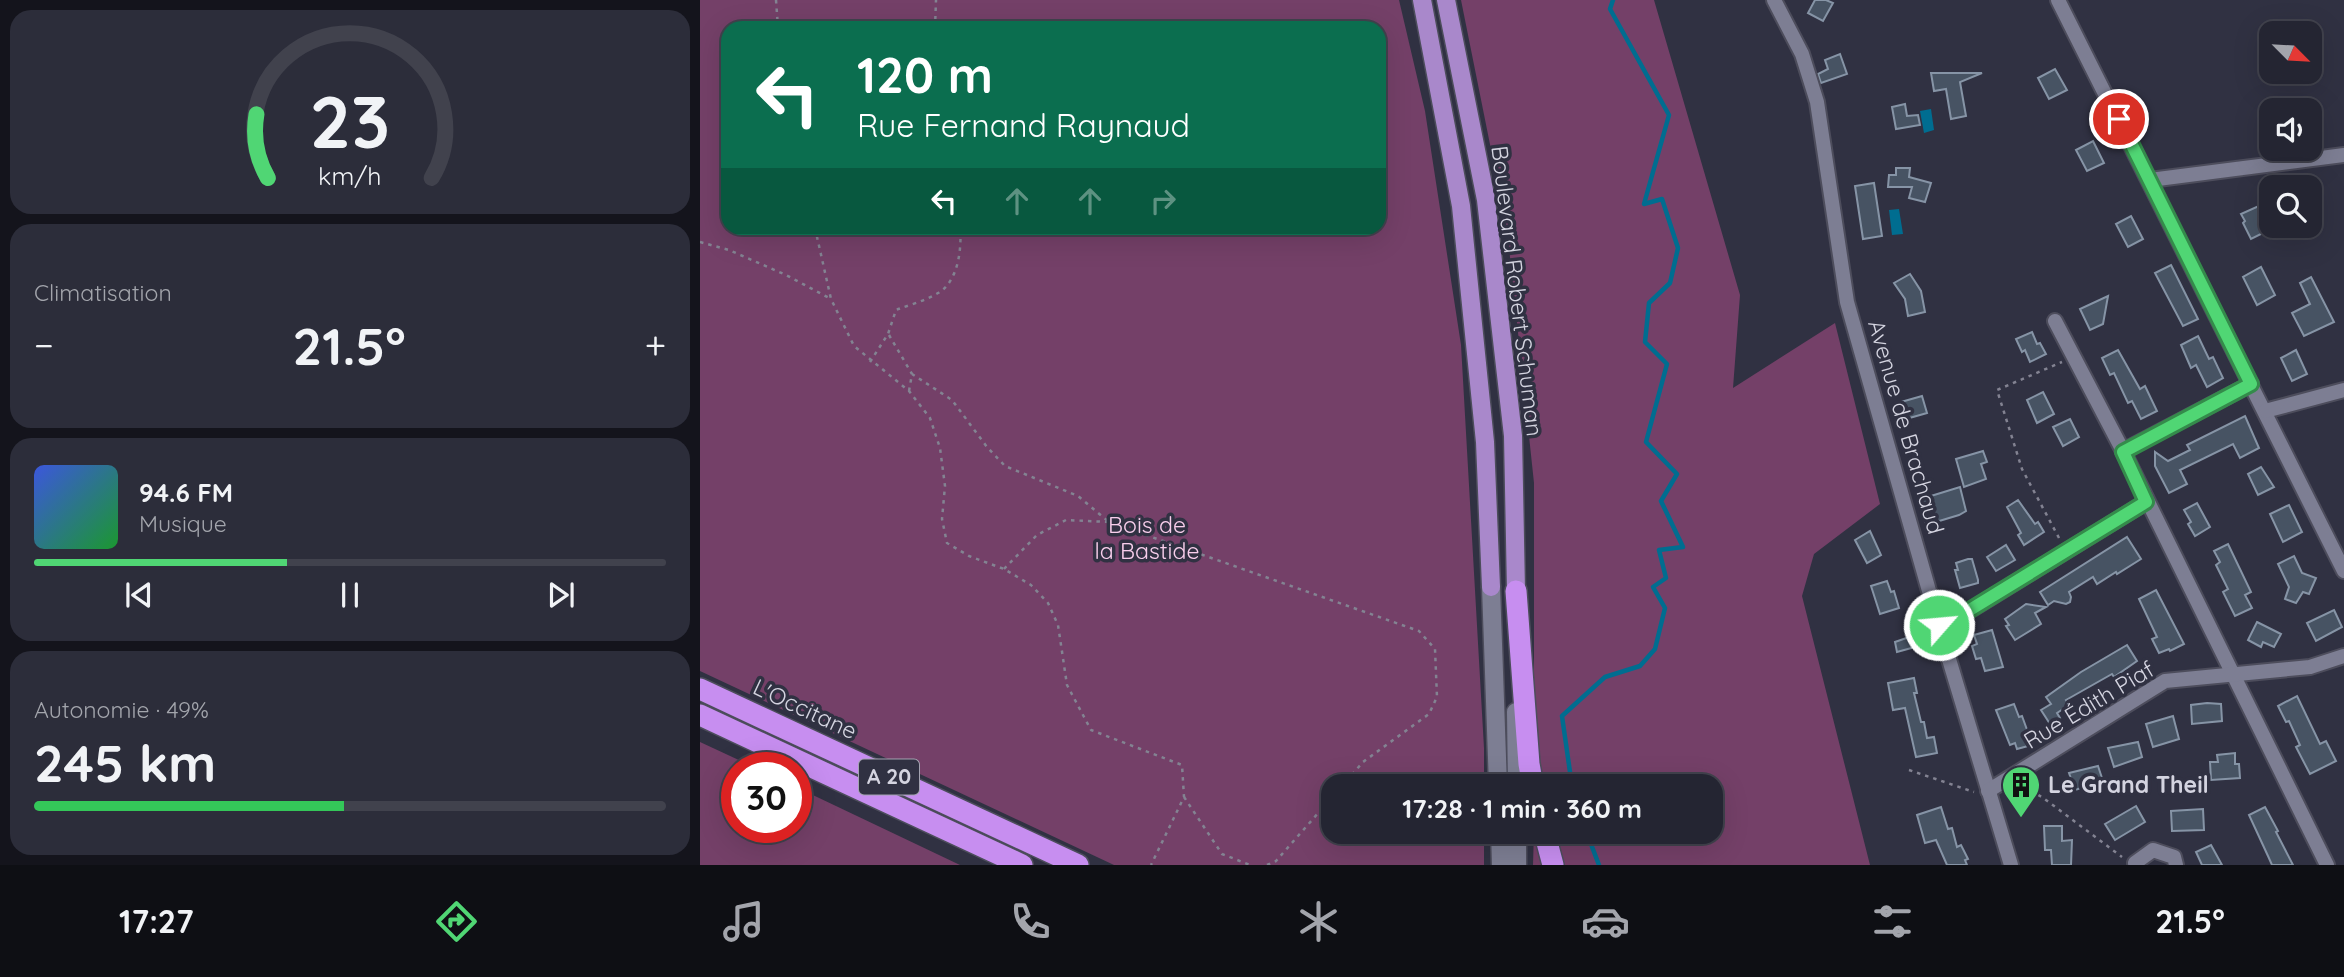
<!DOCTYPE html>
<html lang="fr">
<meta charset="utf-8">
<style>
body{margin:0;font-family:Quicksand,sans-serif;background:#2c2d3a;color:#f1f3f6;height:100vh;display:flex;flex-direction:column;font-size:26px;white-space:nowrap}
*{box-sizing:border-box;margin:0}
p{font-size:23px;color:#a3a5ac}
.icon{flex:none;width:38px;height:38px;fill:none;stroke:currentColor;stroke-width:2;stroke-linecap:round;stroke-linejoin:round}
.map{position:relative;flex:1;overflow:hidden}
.details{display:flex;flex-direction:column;gap:10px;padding:10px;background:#14141c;width:700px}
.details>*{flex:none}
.hud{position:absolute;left:21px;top:21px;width:665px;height:214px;border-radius:21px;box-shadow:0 7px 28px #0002,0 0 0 2px #41424d;background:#0b6e4f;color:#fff;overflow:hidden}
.needle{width:46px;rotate:114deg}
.fabs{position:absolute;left:1559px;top:21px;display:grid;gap:14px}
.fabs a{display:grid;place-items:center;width:63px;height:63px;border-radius:14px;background:#242532;box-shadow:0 7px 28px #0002,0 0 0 2px #41424d;font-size:35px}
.speed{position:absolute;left:21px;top:752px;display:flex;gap:14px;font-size:35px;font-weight:700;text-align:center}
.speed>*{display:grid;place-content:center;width:91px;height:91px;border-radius:50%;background:#242532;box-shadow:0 7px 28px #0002,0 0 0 2px #41424d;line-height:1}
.speed .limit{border:10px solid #d22;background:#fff;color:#111}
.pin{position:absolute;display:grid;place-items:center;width:60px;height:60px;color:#fff;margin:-30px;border:4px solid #fff;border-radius:50%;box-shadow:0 2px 7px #0007}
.me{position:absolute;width:77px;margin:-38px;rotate:63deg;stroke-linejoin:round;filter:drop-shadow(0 0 5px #0008)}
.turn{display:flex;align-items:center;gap:24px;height:147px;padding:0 21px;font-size:32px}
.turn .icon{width:91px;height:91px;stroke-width:2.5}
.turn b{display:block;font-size:49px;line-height:60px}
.lanes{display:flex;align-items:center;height:66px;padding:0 21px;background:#0003;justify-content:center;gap:35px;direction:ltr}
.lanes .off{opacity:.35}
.big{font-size:52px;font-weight:800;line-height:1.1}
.details .card{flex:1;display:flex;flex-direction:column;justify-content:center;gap:10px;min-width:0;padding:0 24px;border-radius:21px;background:#2c2d3a}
.details .dial{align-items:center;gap:0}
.dial svg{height:182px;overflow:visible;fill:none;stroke:#41424d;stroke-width:7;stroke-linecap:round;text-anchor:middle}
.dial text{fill:#f1f3f6;stroke:none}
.song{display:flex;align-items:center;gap:21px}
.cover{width:84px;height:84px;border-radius:10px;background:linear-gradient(135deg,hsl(230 70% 55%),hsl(130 70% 35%))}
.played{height:7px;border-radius:4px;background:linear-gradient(90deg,#50d674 40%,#41424d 40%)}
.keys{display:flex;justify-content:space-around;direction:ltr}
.heat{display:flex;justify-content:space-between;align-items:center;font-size:38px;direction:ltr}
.charge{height:10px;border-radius:5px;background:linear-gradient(90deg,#34c759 49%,#41424d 0)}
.trip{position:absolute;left:621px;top:774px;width:402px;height:70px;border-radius:21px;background:#242532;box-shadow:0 7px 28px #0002,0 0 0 2px #41424d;font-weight:800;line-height:70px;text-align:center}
.menu{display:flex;height:112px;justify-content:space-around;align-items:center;background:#0e0f14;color:#a3a5ac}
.menu .icon{width:49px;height:49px}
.menu .on{color:#50d674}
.menu b{font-size:32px;color:#f1f3f6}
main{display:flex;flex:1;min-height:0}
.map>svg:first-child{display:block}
.green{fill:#744068;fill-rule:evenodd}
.water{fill:#006d90}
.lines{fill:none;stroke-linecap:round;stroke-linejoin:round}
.stream{stroke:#006d90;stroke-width:4.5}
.building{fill:#475363;stroke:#8694a6;stroke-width:2}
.minor-casing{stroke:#4d4d5c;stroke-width:18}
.tertiary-casing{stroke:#4d4d5c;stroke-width:21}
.primary-casing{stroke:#4d4d5c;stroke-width:21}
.motorway-casing{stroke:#4d4d5c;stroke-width:24}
.path{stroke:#838392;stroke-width:2.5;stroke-dasharray:3.5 5;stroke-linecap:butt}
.minor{stroke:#7d7e93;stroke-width:14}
.tertiary{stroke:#7d7e93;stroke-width:18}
.primary{stroke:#a988cb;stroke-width:18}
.motorway{stroke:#c78ef0;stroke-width:21}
.route-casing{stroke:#348b4b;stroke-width:18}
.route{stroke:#50d674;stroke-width:12}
.labels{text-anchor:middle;stroke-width:7;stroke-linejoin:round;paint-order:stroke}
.shield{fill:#303142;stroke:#a3a3b1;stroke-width:2}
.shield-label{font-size:21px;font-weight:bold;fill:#d4d4e0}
.street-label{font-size:23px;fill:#d4d4e0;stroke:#303142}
.park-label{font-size:23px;fill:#f8ceec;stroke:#303142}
.poi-label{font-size:23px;font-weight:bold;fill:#d4d4e0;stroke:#303142;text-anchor:start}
</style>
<main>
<section class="details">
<div class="card dial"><svg viewBox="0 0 100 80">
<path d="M14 69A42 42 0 1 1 86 69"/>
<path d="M14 69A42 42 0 0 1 9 41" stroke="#50d674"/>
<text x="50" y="56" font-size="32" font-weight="700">23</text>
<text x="50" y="72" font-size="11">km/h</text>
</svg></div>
<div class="card"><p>Climatisation</p>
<div class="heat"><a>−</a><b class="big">21.5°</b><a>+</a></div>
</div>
<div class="card">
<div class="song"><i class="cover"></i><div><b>94.6 FM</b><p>Musique</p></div></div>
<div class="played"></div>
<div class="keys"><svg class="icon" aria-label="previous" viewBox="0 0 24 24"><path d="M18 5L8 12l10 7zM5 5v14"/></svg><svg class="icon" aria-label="pause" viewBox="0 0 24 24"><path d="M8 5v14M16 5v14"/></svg><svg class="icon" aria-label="next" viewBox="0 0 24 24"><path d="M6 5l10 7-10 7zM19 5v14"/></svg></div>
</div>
<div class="card"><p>Autonomie · 49%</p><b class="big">245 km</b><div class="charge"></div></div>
</section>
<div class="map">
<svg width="1644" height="865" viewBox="0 0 1644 865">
<rect width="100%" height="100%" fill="#303142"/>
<g class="green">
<path d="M0,0H699L725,111L761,345L784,748V786H634V831H784V865H414L0,671ZM28,28H679V228H28Z"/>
<polygon points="761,0 954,0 1040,295 1033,388 1135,323 1180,504 1114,554 1102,596 1170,865 833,865 834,831 1012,831 1012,786 834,786 834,483 807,229"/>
<polygon points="0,742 56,768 37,768 37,828 96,828 96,787 260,865 0,865"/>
</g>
<g class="water">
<polygon points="1231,109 1234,130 1224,133 1220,111"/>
<polygon points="1199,209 1203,234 1192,235 1189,210"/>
</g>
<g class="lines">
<g class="stream">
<polyline points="872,786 862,716 905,677 940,666 955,649 965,608 953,587 966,578 959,550 983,547 961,501 977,474 946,442 967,364 945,342 949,303 970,283 978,248 962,199 944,204 969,115 910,9 913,0"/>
<polyline points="886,831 899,865"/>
</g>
</g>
<g class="building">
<polygon points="1115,0 1126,0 1133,3 1123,21 1108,13"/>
<polygon points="1140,54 1147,74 1121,83 1118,74 1128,69 1125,60"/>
<polygon points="1355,69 1367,90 1349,99 1338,78"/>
<polygon points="1231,73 1282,73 1260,82 1266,116 1251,119 1246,89 1234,91"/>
<polygon points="1205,104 1207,116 1218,115 1220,125 1196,129 1192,107"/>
<polygon points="1393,141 1404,163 1387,171 1376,150"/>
<polygon points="1196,168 1210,168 1209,177 1231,183 1225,202 1209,198 1212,187 1188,187 1189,175 1196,175"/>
<polygon points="1174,183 1182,236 1163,239 1155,186"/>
<polygon points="1561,205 1567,217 1562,220 1567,231 1551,239 1543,223 1545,221 1541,214"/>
<polygon points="1431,216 1443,239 1428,247 1416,224"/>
<polygon points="1471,265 1498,319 1483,326 1455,273"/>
<polygon points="1561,267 1575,295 1557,305 1543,277"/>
<polygon points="1210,274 1221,291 1225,312 1208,316 1205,299 1194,283"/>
<polygon points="1611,277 1634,322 1604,336 1592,313 1610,304 1600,283"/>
<polygon points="1408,296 1403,324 1390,330 1380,309"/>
<polygon points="1332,332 1337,344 1340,343 1346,354 1330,362 1325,350 1322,352 1316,339"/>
<polygon points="1498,336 1509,359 1513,357 1523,378 1507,387 1496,365 1491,368 1481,345"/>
<polygon points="1418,350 1440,389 1445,386 1457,411 1441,419 1432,401 1428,403 1414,373 1410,375 1402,358"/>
<polygon points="1596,350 1607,374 1592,381 1581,358"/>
<polygon points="1343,392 1354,414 1337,423 1327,400"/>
<polygon points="1222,396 1227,413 1206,419 1201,402"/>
<polygon points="1545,416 1559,448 1540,458 1533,444 1480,470 1487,484 1469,493 1455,466 1455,452 1468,461 1490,450 1487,445"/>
<polygon points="1370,419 1379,437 1363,446 1353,427"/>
<polygon points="1283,451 1287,462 1281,464 1286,479 1264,487 1256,459"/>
<polygon points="1561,467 1574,487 1558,495 1548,474"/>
<polygon points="1260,487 1266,511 1259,515 1226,525 1218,500"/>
<polygon points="1318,500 1335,524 1338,522 1344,532 1324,545 1318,535 1321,533 1307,507"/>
<polygon points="1497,503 1510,527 1495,536 1488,524 1491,522 1484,510"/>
<polygon points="1589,505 1602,532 1583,542 1570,514"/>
<polygon points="1170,531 1181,555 1167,563 1155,540"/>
<polygon points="1427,537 1441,559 1417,574 1416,572 1397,584 1393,577 1369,592 1371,597 1370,602 1366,604 1354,601 1348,605 1340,592"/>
<polygon points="1528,544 1551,592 1545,595 1552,608 1535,616 1523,592 1528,589 1516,565 1520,562 1514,551"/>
<polygon points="1306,545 1315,560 1296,571 1287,557"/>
<polygon points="1594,556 1602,573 1616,578 1609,594 1603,592 1596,603 1585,599 1589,587 1578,564"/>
<polygon points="1268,559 1272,559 1278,580 1278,583 1260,588 1255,570 1258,570 1256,563"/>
<polygon points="1187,581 1191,592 1194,591 1199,608 1180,614 1171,586"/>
<polygon points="1456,590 1484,644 1470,651 1469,649 1459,653 1452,639 1457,637 1439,599"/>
<polygon points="1326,604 1346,607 1335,613 1341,624 1315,640 1306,626 1309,625 1305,619"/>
<polygon points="1634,610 1642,627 1616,641 1607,623"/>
<polygon points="1557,622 1581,634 1574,647 1563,642 1561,647 1548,640"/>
<polygon points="1292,630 1303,667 1285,671 1281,658 1276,659 1272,646 1277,644 1274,635"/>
<polygon points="1212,636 1215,647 1197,652 1195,642"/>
<polygon points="1427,645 1437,661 1414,677 1412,674 1366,700 1369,705 1357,713 1360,718 1350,724 1341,710 1351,704 1346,697 1381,672"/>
<polygon points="1214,678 1217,693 1214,693 1221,722 1224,722 1227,738 1234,737 1237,753 1216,757 1205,708 1193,710 1188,683"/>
<polygon points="1597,696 1620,744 1626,741 1636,761 1610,774 1596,747 1600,745 1589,721 1586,722 1578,706"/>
<polygon points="1507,703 1521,704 1522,721 1492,724 1491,705"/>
<polygon points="1314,704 1319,717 1322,716 1330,738 1326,739 1328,746 1317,749 1315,743 1310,745 1296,710"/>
<polygon points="1473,716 1479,739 1453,747 1446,724"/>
<polygon points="1438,742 1442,757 1414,767 1408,748"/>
<polygon points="1535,753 1535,764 1539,764 1540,778 1511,780 1510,762 1518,762 1517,755"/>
<polygon points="1398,766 1403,781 1375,790 1369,773"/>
<polygon points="1436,806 1445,822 1415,840 1405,824"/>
<polygon points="1241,807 1248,829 1252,828 1257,847 1261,845 1268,859 1265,860 1267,865 1247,865 1236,840 1225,843 1217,815"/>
<polygon points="1565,807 1578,831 1576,832 1593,865 1572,865 1568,856 1549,815"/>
<polygon points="1503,809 1504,830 1472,831 1471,811"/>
<polygon points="1344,826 1362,826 1362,841 1372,840 1371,865 1352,865 1351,850 1345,850"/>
<polygon points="1511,845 1522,865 1502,865 1496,852"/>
</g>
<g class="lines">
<defs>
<g id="minor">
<polyline points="1074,0 1102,54 1117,102 1147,302 1239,626 1311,865"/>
<polyline points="1358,0 1644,571"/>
<polyline points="1450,180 1644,155"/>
<polyline points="1355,321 1423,451 1627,865"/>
<polyline points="1565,411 1644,390"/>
<polyline points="1423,451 1551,384"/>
<polyline points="1239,626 1256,619 1446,502"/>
<polyline points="1288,791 1465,681 1610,667 1644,656"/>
<polyline points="1436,865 1435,863 1453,850 1474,857 1476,865"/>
</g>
<g id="tertiary">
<polyline points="791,587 798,786"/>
<polyline points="816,712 817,786"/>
<polyline points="800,831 801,865"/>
<polyline points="817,831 817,865"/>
</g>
<g id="primary">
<polyline points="722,0 761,206 785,442 791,587"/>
<polyline points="746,0 786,200 813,436 816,591"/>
</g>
<g id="motorway">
<polyline points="816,591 829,764 833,786"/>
<polyline points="0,689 378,865"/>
<polyline points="0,715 322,865"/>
<polyline points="844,831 853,865"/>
</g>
</defs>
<use href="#minor" class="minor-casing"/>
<use href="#tertiary" class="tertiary-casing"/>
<use href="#primary" class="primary-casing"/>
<use href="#motorway" class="motorway-casing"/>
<g class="path">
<polyline points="76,0 78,28"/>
<polyline points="235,28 236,0"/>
<polyline points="115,228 131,299 154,346 209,391 230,418 240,448 245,486 242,519 247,543 269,556 304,569 331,585 348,603 358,625 367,685 391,730 482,765 484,797 451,865"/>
<polyline points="0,242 29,250 86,275 131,299"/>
<polyline points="189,335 212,374"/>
<path d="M170,362L188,334L196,310C209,305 225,301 238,293C258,282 262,249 260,228"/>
<polyline points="209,391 212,374 252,400 287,447 305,466 378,496 409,522"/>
<polyline points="1359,538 1322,469 1297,390 1362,362"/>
<polyline points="304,569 337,535 366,520 409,522 719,631 735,649 737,697 729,714 663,762 642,786"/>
<polyline points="1209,770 1274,792"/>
<polyline points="1323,787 1342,797 1422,857"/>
<polyline points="484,797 522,854 550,865"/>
<polyline points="567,865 576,861 634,795"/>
</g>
<use href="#minor" class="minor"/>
<use href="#tertiary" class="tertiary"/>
<use href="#primary" class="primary"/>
<use href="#motorway" class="motorway"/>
</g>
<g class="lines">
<defs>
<polyline id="route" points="1239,625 1255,619 1446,502 1423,452 1551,384 1419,119"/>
</defs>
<use href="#route" class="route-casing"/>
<use href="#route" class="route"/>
</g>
<defs>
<symbol id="building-pin" viewBox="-11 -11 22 30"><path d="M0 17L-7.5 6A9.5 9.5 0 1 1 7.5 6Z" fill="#50d674" stroke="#303142"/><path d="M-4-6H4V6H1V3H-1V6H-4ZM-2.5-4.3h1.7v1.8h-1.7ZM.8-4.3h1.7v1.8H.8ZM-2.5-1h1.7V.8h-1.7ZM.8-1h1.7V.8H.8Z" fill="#111"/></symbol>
</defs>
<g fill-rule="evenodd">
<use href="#building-pin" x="1299" y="763" width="44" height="60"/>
</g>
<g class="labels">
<rect class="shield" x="159" y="759.5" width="60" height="35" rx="5"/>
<g class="shield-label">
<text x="189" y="784">A 20</text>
</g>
<g class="street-label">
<text transform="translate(817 291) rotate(83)" y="8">Boulevard Robert Schuman</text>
<text transform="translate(1206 427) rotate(74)" y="8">Avenue de Brachaud</text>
<text transform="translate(1389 705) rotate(-31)" y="8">Rue Édith Piaf</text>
<text transform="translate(105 709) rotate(25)" y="8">L'Occitane</text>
</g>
<g class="park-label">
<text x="447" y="533">Bois de<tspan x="447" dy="26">la Bastide</tspan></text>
</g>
<g class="poi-label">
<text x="1348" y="793">Le Grand Theil</text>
</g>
</g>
</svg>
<div class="fabs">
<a><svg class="needle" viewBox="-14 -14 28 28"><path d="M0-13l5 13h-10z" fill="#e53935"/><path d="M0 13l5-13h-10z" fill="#a3a5ac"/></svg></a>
<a><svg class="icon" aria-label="sound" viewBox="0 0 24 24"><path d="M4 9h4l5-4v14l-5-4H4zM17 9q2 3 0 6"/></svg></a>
<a><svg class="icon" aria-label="search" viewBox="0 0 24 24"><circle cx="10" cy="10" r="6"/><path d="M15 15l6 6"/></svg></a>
</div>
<div class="speed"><div class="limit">30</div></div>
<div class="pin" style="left:1419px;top:119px;background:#d93025"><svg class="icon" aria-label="arrive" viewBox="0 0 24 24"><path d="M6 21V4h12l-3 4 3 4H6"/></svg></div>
<svg class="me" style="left:1239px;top:625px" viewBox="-20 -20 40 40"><circle r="17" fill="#50d674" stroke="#fff" stroke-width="3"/><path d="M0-11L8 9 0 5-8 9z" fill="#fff"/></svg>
<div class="trip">17:28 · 1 min · 360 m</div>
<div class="hud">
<div class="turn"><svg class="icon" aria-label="left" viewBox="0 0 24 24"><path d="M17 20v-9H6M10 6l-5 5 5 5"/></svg><div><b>120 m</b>Rue Fernand Raynaud</div></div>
<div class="lanes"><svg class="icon" aria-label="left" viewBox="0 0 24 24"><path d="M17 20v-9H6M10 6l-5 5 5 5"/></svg><svg class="icon off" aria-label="ahead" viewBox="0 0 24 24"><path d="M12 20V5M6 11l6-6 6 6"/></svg><svg class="icon off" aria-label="ahead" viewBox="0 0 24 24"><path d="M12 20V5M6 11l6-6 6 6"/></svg><svg class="icon off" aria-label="right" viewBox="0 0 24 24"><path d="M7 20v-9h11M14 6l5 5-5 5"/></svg></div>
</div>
</div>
</main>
<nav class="menu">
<b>17:27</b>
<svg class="icon on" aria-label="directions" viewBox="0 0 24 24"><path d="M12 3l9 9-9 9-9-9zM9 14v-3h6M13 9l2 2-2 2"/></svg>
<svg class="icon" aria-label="music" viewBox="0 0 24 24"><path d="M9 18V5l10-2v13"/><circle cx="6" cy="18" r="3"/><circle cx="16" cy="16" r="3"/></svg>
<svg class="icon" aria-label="phone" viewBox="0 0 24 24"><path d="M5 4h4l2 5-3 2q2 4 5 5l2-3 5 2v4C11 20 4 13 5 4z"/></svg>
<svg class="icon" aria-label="climate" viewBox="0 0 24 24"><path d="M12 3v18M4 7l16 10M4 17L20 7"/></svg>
<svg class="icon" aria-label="car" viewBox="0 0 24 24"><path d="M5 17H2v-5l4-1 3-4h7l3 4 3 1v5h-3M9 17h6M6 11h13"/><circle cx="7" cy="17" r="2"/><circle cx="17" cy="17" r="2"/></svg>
<svg class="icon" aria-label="filters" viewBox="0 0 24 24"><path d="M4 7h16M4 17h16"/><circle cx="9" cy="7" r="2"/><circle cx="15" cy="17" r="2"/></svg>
<b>21.5°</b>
</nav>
